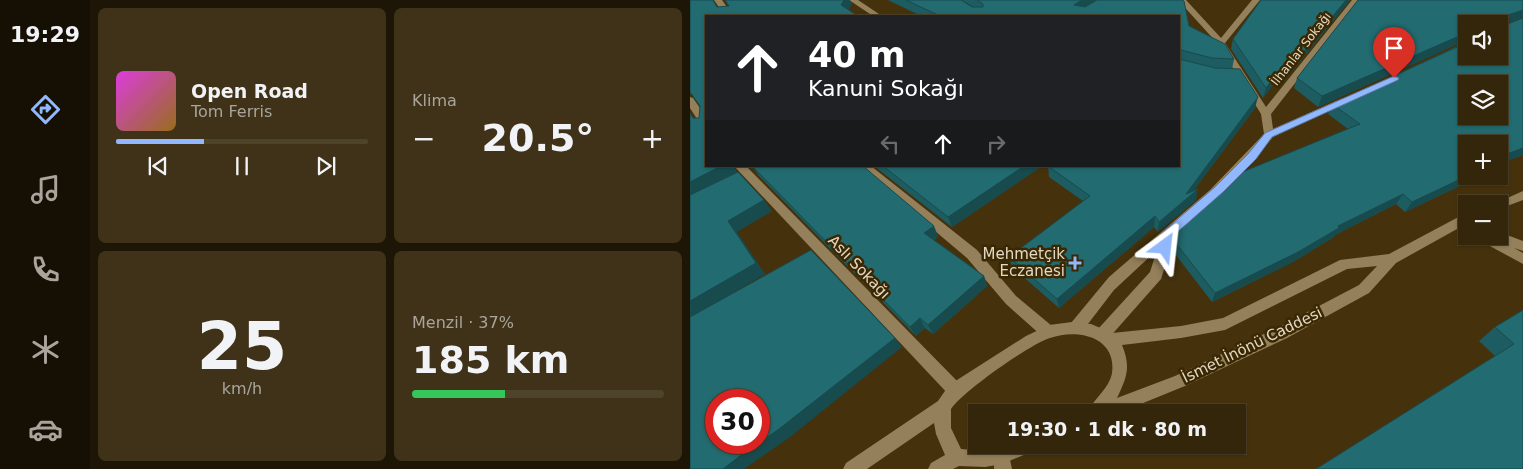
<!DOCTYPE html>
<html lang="tr">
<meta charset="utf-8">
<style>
body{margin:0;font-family:"DejaVu Sans",sans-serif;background:#3f3218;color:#f1f3f6;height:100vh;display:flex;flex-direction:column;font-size:19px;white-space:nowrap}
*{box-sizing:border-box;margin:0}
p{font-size:16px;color:#a9a59c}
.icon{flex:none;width:28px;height:28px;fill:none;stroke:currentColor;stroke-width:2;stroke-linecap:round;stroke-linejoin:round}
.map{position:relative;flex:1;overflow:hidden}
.panel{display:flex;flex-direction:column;gap:8px;padding:8px;background:#1d1506;width:600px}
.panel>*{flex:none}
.top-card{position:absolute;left:15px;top:15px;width:475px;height:152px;border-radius:0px;box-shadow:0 1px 4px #0004,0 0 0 1px #4e432b;background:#202124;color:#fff;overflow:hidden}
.controls{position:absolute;left:768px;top:15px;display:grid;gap:10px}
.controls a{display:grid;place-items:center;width:50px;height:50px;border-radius:0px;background:#34260a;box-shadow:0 1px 4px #0004,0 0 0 1px #4e432b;font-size:25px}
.speed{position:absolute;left:15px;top:389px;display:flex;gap:10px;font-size:25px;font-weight:700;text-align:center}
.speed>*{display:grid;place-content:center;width:65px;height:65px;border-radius:50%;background:#34260a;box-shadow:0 1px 4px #0004,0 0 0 1px #4e432b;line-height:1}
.speed .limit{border:8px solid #d22;background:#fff;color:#111}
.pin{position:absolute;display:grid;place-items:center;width:42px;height:42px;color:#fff;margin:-51px -21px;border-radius:50% 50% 50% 0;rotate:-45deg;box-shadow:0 0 5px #0007}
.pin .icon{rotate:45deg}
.me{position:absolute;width:55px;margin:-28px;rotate:30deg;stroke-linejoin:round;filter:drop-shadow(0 0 4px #0008)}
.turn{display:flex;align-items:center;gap:18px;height:105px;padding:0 20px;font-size:22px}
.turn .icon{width:65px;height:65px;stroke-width:2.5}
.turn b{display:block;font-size:35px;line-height:42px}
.lanes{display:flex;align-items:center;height:48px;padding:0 20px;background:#0003;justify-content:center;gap:25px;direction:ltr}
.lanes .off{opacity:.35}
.big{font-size:38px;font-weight:600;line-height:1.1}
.panel .card{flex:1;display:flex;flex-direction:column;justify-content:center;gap:8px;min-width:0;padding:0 18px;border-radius:8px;background:#3f3218}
.panel .dial{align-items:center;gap:0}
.dial b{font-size:65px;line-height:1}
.song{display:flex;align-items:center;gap:15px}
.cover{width:60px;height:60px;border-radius:8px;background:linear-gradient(135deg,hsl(300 70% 55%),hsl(40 70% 35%))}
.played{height:5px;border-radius:2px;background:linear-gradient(90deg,#91b8fd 35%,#4e432b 35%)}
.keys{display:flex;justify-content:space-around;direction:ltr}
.heat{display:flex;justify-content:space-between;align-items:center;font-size:28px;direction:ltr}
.charge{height:8px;border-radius:4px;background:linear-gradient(90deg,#34c759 37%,#4e432b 0)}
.panel .tiles{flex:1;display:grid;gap:8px;grid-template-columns:repeat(2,1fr)}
.trip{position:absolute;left:278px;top:404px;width:278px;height:50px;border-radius:0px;background:#34260a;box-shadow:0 1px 4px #0004,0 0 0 1px #4e432b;font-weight:600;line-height:50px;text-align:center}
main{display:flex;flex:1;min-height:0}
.tabs{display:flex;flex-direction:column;width:90px;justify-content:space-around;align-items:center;background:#150f04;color:#a9a59c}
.tabs .icon{width:35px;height:35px}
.tabs .selected{color:#91b8fd}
.tabs b{font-size:22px;color:#f1f3f6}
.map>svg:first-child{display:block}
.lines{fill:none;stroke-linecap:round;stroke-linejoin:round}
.minor{fill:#94805a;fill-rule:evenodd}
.tertiary{fill:#94805a;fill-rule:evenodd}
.wall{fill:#1d5c60;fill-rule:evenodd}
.shaded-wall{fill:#184b4e}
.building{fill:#226b70;stroke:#184b4e;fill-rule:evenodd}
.route{fill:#91b8fd;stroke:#5e78a4}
.poi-dot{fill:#91b8fd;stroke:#3a2802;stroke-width:2}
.labels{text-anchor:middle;stroke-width:5;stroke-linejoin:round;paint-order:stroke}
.far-street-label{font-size:12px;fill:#e3d8c5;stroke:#3a2802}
.poi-label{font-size:15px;fill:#e3d8c5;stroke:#3a2802;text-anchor:end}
.street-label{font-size:15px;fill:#e3d8c5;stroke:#3a2802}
</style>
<main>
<nav class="tabs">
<b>19:29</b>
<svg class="icon selected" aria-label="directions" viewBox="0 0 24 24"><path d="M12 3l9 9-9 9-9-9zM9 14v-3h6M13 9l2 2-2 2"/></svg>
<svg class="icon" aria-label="music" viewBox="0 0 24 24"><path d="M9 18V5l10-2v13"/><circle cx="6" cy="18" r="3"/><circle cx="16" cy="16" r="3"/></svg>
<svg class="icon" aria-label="phone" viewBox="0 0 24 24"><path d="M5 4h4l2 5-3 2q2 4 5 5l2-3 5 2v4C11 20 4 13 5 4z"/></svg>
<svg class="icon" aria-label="climate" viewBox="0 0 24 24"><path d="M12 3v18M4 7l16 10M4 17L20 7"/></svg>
<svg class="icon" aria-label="car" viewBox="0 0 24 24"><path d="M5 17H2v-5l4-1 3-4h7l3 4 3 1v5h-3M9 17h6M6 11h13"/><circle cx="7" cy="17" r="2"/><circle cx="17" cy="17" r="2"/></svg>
</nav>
<section class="panel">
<div class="tiles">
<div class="card">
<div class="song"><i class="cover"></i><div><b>Open Road</b><p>Tom Ferris</p></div></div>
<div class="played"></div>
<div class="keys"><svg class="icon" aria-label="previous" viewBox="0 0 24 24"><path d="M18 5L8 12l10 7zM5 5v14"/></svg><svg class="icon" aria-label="pause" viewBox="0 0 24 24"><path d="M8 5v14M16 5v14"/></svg><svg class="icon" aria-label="next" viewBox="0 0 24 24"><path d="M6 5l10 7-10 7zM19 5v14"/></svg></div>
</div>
<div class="card"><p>Klima</p>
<div class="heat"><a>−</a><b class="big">20.5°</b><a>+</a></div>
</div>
<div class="card dial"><b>25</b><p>km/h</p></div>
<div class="card"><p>Menzil · 37%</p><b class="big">185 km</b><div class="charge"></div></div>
</div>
</section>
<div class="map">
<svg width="833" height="469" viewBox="0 0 833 469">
<rect width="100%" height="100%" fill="#45320d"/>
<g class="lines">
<g class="minor">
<polygon points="24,0 32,0 43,16 35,16"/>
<polygon points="159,0 168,0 192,16 183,16"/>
<polygon points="488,0 496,0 531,38 562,0 570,0 535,43 576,107 662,0 670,0 581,114 583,129 653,98 659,98 661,100 583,137 548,177 485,235 471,279 418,339 413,341 408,339 406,334 408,329 460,272 467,250 424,290 391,333 386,334 381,333 379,328 381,323 419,277 520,190 574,134 571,114 528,44"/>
<polygon points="0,97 3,98 16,117 16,128 12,127 0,108"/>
<polygon points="44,166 56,166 272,386 274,391 272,396 266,399 260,396"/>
<polygon points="168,166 181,166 287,250 326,296 362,326 364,331 362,336 357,337 352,336 316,304 277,258"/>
<polygon points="312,448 318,450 322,469 304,469 304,456 306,450"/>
</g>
<g class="tertiary">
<polygon points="833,191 833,200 809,209 809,204 804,204"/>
<path d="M776,213V224L706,263L679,293L597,338L495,386L431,412H398C404,398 419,389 422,373C427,337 388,328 360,338C340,344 272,392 261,409V428L271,449L295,451L318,445H345L343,451L312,464L295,467L269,466L263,469H238L241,463L255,455L246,434L244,423L177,469H153L156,463L248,401L257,388L267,380L336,336L359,325L382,322L401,324L422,333L491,326L533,318L650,260L699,254ZM687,266L669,285L587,328L485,376L427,398C437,377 441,367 432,345L491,338L535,330L657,269Z"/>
<polygon points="809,232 833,241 833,251 824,248 833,253 833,264 787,239 785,236 809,236"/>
</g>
</g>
<g class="wall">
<polygon points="198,0 271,0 282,7 283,7 272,0 491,0 499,26 544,59 542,69 565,108 504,190 506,200 468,232 464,227 369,308 322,267 319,257 393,201 359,177 358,166 489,166 489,16 231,16"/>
<polygon points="571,0 660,0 594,81 589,77 573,98 541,49 543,39"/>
<path d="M668,0H833V17L815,24V25L833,18V155L809,164V144H776V176H783L778,182L715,212L706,204L645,235L644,237L603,262L522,302L482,250L484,241L488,226L545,175L658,129L638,114L642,104L776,42V56H809V24H776V42H772L628,107L604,88L607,78ZM776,84H809V116H776Z"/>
<polygon points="58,166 173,166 248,236 244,240 294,276 297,286 243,334 235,328 226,336 69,176 62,166 60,168"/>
<polygon points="184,166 352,166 262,227"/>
<polygon points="833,310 833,469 805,356 789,341 805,327"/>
</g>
<g class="shaded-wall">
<polygon points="154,0 160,0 162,4 155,16 151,5"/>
<polygon points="392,0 408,0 384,16 384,5"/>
<polygon points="656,0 660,0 594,81 598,71"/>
<polygon points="833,10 833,17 809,26 815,16"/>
<polygon points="776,33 776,42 772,42 628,107 632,96"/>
<polygon points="491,50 489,61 489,62 489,52"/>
<polygon points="592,67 589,77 573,98 576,88"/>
<polygon points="568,97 565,108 501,194 508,189 506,200 468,232 469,222 496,194"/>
<polygon points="833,148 833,155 809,164 809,157"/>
<polygon points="31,166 44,166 47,173 0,198 0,182"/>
<polygon points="334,166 352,166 262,227 258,217"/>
<polygon points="776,176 783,176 778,182 715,212 722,202"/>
<polygon points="713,194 706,204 645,235 644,237 603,262 522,302 525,293 648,226"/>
<polygon points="74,200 82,211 47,232 75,274 0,318 0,301 38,221"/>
<polygon points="465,216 464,227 369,308 367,299"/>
<polygon points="244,226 248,236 238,243 234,233"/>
<polygon points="294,276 297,286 243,334 238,325"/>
<polygon points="230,318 235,328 226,336 220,327"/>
<polygon points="205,338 212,347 100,437 54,469 33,469"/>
</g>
<g class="building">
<polygon points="0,0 23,0 27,7 39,6 35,0 154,0 151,5 168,16 16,16 16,166 31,166 0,182 0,113 3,118 9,118 10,106 0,92"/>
<polygon points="216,0 271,0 282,7 293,7 293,4 287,0 392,0 384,5 395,7 407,0 491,0 494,1 499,26 535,44 544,59 522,58 491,50 489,52 489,16 250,16"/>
<polygon points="571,0 656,0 598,71 592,67 576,88 543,39"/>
<path d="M668,0H833V10L815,16V25L833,18V148L809,157V144H776V176H777L722,202L713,194L648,226L649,228L608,252L525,293L484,241L488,226L545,175L670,124L642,104L776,43V56H809V24H776V33L632,96L607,78ZM776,84H809V116H776Z"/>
<polygon points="489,57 489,59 525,68 550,69 568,97 496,194 508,189 469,222 465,216 367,299 319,257 400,196 358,166 489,166"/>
<polygon points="62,166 173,166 244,226 234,233 294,276 238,325 230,318 220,327"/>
<polygon points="193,166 334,166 258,217"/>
<polygon points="48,172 74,200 38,221 66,263 0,301 0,195"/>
<path d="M121,250L205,338L89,429L50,456L33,469H0V317ZM26,400H69V442H26Z"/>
<polygon points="833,310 833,469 626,469 824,344 805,327"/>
</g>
<polygon class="route" points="704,76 709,78 708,80 582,137 566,159 533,192 484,235 479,250 471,250 469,247 475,230 525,187 558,154 575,133"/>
<path class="poi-dot" d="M382.5 255.5h5v5h5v5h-5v5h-5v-5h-5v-5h5z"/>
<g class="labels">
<g class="far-street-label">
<text transform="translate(611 49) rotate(-52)" y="4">İlhanlar Sokağı</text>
</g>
<g class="poi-label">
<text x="375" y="259">Mehmetçik<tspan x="375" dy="17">Eczanesi</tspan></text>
</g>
<g class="street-label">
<text transform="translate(169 267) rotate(46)" y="5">Aslı Sokağı</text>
<text transform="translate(562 345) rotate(-26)" y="5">İsmet İnönü Caddesi</text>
</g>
</g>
</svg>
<div class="controls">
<a><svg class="icon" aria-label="sound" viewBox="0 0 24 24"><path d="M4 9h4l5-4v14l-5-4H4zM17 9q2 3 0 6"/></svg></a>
<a><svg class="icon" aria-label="layers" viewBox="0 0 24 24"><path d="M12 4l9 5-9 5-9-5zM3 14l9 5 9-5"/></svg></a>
<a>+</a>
<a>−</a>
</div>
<div class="speed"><div class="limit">30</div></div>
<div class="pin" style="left:704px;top:78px;background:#d93025"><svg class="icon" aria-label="arrive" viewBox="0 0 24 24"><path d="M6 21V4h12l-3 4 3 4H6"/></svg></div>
<svg class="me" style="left:475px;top:247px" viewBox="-20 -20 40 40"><path d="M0-17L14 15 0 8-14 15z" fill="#91b8fd" stroke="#fff" stroke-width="4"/></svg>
<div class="trip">19:30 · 1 dk · 80 m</div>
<div class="top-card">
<div class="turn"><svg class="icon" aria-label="ahead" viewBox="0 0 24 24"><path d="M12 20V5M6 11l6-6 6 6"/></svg><div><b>40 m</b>Kanuni Sokağı</div></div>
<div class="lanes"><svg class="icon off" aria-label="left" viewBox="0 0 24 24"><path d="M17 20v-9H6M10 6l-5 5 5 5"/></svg><svg class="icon" aria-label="ahead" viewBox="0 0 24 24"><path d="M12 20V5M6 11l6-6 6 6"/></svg><svg class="icon off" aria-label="right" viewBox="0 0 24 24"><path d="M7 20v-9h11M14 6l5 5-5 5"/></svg></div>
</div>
</div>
</main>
